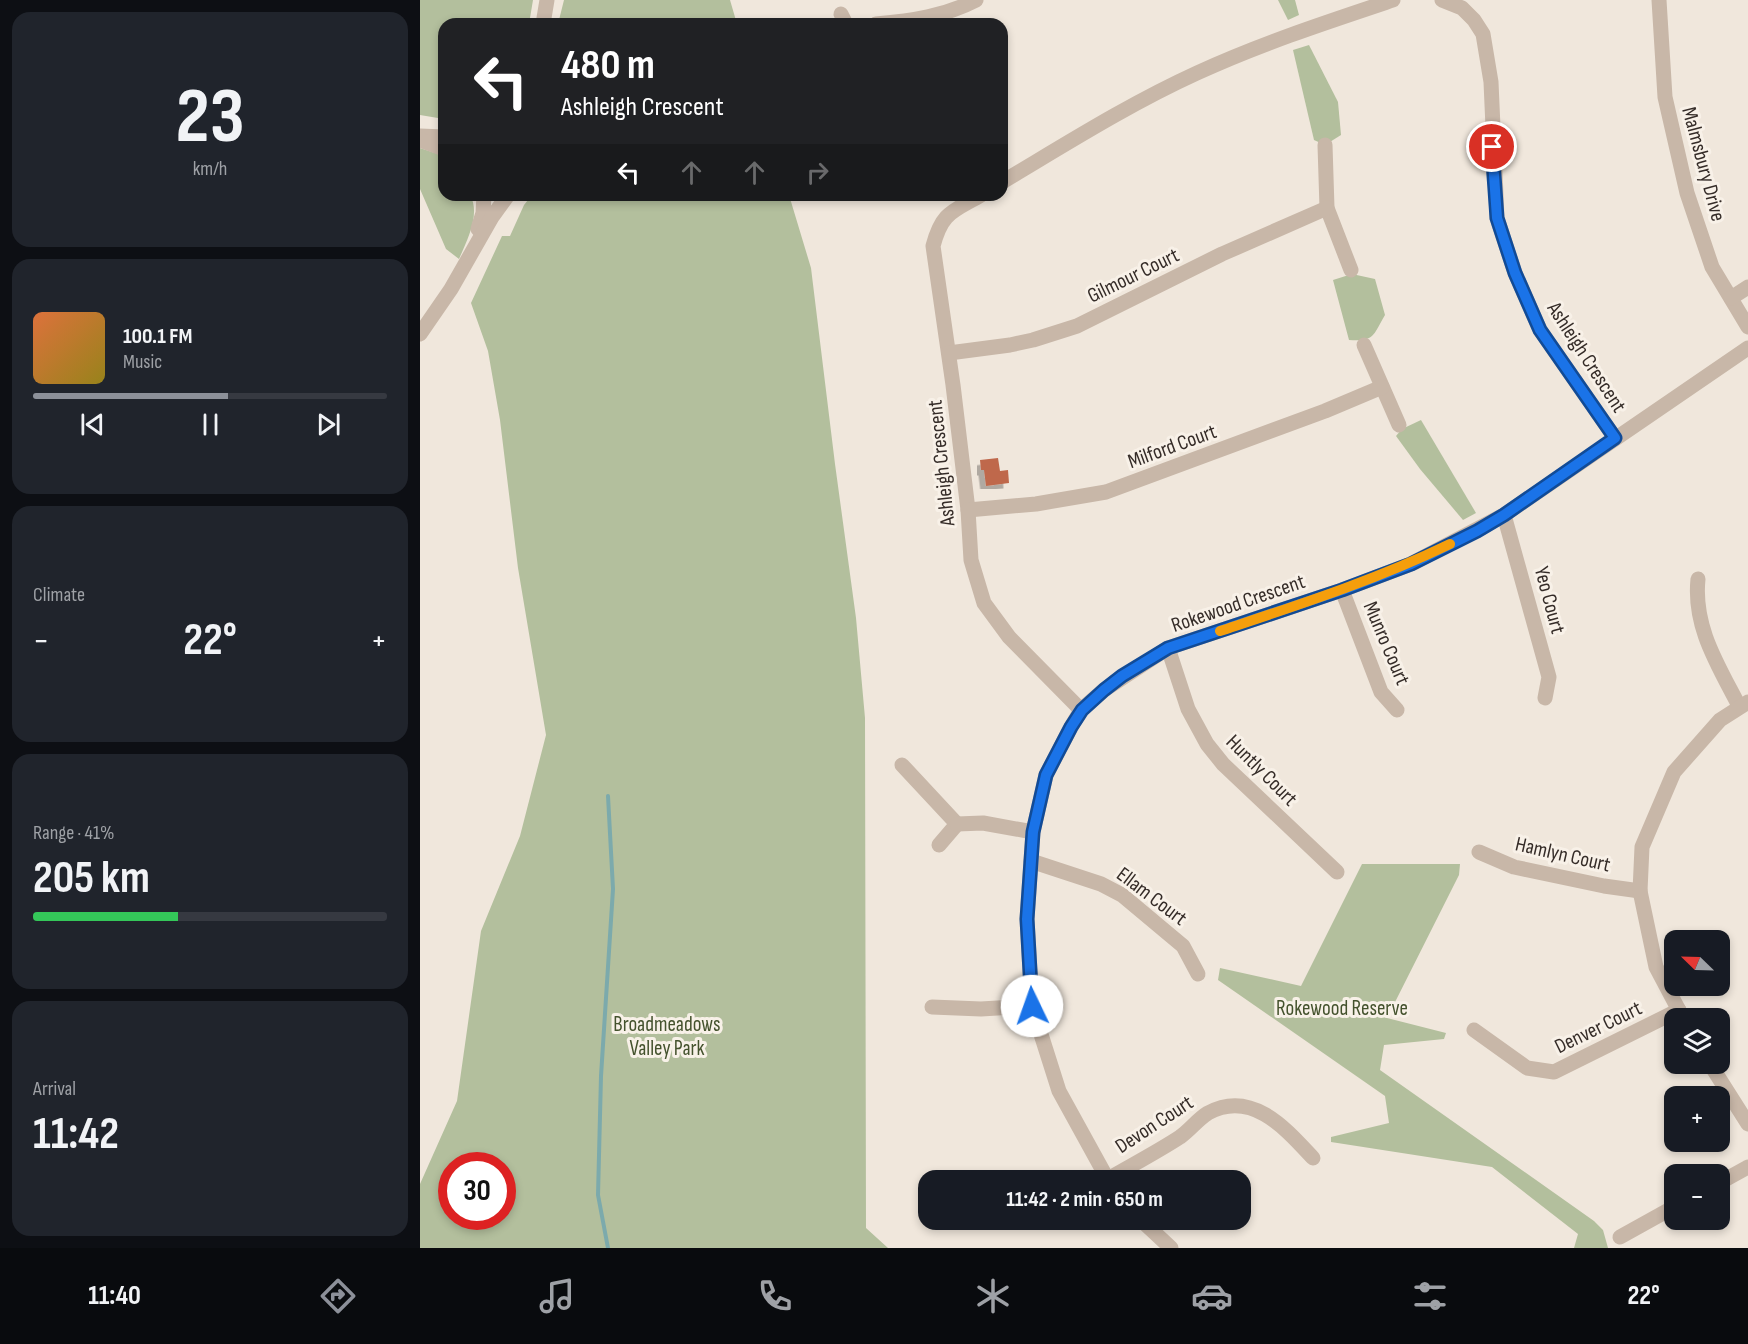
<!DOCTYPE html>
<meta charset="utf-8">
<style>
body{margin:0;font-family:"Sofia Sans Condensed",sans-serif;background:#20242c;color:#f1f3f6;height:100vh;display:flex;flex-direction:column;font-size:22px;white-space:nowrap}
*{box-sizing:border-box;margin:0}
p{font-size:20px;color:#9ea1a6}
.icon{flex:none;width:33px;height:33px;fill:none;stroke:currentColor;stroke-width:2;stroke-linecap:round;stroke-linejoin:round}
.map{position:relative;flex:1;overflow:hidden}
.side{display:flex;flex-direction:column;gap:12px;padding:12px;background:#0d0f14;width:420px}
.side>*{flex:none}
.top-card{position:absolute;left:18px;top:18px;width:570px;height:183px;border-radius:18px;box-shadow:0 3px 9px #0003;background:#202124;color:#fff;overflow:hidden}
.needle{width:39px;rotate:293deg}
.controls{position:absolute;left:1244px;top:930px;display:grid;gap:12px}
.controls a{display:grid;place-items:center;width:66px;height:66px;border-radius:12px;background:#171b24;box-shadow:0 3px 9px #0003;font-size:30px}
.speed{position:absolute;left:18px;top:1152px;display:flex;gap:12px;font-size:30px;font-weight:700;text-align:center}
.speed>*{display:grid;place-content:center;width:78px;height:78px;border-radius:50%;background:#171b24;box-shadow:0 3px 9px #0003;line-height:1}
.speed .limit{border:9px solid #d22;background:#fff;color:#111}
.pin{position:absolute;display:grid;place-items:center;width:51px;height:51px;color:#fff;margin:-26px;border:3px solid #fff;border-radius:50%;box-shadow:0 2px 6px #0007}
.me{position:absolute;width:66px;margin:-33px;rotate:357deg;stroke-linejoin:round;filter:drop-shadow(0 0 4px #0008)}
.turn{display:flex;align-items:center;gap:21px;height:126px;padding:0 24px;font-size:27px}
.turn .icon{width:78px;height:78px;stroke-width:2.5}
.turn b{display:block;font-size:42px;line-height:51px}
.lanes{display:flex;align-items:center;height:57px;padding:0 24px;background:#0003;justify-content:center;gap:30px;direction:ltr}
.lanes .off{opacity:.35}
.big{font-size:45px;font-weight:700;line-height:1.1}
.side .card{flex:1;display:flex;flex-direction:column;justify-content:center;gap:9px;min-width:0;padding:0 21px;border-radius:18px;background:#20242c}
.side .dial{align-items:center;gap:0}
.dial b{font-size:78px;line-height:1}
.song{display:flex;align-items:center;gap:18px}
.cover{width:72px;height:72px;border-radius:9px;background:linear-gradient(135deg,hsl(20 70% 55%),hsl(50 70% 35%))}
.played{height:6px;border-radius:3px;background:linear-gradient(90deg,#8c9099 55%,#363941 55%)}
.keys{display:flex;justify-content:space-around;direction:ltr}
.heat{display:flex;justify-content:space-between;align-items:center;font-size:33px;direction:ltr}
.charge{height:9px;border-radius:4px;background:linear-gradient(90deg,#34c759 41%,#363941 0)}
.trip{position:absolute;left:498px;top:1170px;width:333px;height:60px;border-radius:18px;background:#171b24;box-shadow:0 3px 9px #0003;font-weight:700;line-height:60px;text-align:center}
.dock{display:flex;height:96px;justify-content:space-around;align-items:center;background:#090b0e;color:#9ea1a6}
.dock .icon{width:42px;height:42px}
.dock .active{color:#8c9099}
.dock b{font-size:27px;color:#f1f3f6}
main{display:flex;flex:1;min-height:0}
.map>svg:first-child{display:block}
.green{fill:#b3bf9d;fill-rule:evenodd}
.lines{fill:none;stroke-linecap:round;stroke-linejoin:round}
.stream{stroke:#7caaac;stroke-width:4}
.building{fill:#bf684b;filter:url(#shadow)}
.minor{stroke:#c8b7a8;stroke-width:15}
.route-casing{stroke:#114b97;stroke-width:15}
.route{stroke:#1a73e8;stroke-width:10}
.slow{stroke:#f59e0b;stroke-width:10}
.labels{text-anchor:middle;stroke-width:6;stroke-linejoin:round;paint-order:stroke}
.street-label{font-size:21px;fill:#352c28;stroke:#f8f1e8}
.park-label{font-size:21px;fill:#44522d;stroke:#f8f1e8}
</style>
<main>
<section class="side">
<div class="card dial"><b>23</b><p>km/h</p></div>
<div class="card">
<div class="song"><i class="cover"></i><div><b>100.1 FM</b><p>Music</p></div></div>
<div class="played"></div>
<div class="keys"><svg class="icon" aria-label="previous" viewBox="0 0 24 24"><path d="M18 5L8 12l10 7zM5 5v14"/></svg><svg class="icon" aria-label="pause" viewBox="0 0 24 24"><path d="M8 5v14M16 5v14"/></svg><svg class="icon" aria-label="next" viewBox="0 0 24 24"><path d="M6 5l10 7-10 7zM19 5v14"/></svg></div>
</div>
<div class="card"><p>Climate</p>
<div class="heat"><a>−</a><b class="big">22°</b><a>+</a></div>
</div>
<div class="card"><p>Range · 41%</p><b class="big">205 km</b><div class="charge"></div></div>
<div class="card"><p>Arrival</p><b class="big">11:42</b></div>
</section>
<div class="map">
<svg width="1328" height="1248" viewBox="0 0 1328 1248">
<defs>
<filter id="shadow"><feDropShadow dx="-5.5" dy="5.5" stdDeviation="0" flood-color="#0004"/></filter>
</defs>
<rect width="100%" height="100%" fill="#f0e7dc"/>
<g class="green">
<polygon points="0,0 113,0 109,24 24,24 24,119 0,115"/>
<polygon points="144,0 310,0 317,24 138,24"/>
<polygon points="858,0 875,0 879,15 868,20"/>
<polygon points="889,45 918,102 921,135 905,145 894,140 873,50"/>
<path d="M0,148L24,156V195H50C61,214 47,240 39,259L26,249L0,189Z"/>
<path d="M112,195H369L391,268L415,464L436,618L445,718L446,1228L468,1248H0V1184L37,1101L61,931L100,836L126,735L98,568L80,420L68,351L51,303L82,236H90L104,205ZM32,1166H82V1216H32Z"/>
<path d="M932,274L955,279L965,315C953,335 955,342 929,340L913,280Z"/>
<polygon points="1001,420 1056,513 1043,520 1000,469 976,436 982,429"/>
<polygon points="942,864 1040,864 1039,875 967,1018 1026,1033 1024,1039 964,1045 960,1070 1174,1221 1183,1230 1188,1248 1154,1248 1158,1234 1072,1167 911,1142 911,1137 969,1123 965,1096 798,980 800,968 881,986"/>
</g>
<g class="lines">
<polyline class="stream" points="188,1248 178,1195 181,1076 193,889 188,796"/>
</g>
<polygon class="building" points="578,458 580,471 588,470 589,483 566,486 564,470 561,470 560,460"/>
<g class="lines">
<g class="minor">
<polyline points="1022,0 1042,8 1054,20 1063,34 1071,82 1077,218 1095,273 1120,330 1195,438"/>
<polyline points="1239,0 1245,97 1267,193 1292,267 1328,327"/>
<polyline points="421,14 426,24"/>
<polyline points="123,24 127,0"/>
<path d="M456,24C492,21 525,16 556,0"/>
<polyline points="0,136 24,137"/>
<polyline points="0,140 24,149"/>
<polyline points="905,145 907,208 931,270"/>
<path d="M582,182C646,144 709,104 777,73C840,44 907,22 973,0"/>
<path d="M561,195C532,212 522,212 513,246L533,385L548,510L551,560L564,603L589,637L661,710"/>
<polyline points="58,229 63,213 64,195"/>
<polyline points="1311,298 1328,287"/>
<polyline points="0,334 31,289 72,217 88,195"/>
<polyline points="944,345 979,425"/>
<polyline points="529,353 590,345 613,340 657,326 802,254 907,208"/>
<polyline points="548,510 616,504 686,492 905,411 962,387"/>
<polyline points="1084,515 1129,677 1125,698"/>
<path d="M1278,579C1273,627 1298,665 1319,706"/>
<polyline points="922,590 961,692 977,710"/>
<polyline points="748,648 768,709 787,744 803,764 917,872"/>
<polyline points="482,765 537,824 519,845"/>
<polyline points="537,824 563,823 613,832"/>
<polyline points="1059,852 1094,867 1184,886 1220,891"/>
<polyline points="611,861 681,884 702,895 763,946 778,974"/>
<polyline points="512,1007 561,1009 612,1006"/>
<polyline points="1263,1018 1236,967 1220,891 1222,847 1254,772 1300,720 1328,702"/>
<polyline points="1054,1030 1107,1068 1134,1072 1259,1010"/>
<polyline points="1290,1064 1328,1124"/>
<path d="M688,1179C712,1165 737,1152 760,1137C770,1130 778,1119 788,1113C832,1089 866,1129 893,1158"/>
<polyline points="688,1180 639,1091 612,1006 607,919 613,832 626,775 651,727 661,710 684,690 748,648 922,590 991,564 1084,515 1328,348"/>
<polyline points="1299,1183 1328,1167"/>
<polyline points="721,1220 751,1248"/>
<polyline points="1200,1237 1254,1207"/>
</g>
</g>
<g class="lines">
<defs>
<polyline id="route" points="612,1006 607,919 613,832 626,775 651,727 662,710 684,690 702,676 748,648 922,590 991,564 1057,531 1084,515 1195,438 1120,330 1095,273 1077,218 1072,147"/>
</defs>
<use href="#route" class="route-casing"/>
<use href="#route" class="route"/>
<path class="slow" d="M800,631C878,605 956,580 1030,544"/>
</g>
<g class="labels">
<g class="street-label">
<text transform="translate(1284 164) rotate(75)" y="7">Malmsbury Drive</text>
<text transform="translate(713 275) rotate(-26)" y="7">Gilmour Court</text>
<text transform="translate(1167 357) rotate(57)" y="7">Ashleigh Crescent</text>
<text transform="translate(752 446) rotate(-20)" y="7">Milford Court</text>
<text transform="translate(521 463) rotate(-96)" y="7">Ashleigh Crescent</text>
<text transform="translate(1130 600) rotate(75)" y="7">Yeo Court</text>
<text transform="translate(818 603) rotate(-19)" y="7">Rokewood Crescent</text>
<text transform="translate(967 643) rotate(67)" y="7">Munro Court</text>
<text transform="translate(842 770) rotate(45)" y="7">Huntly Court</text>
<text transform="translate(1143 854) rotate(13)" y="7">Hamlyn Court</text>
<text transform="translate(732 896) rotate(37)" y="7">Ellam Court</text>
<text transform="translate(1178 1027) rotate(-26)" y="7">Denver Court</text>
<text transform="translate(734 1124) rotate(-33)" y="7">Devon Court</text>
</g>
<g class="park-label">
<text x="922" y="1015">Rokewood Reserve</text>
<text x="247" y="1031">Broadmeadows<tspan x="247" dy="24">Valley Park</tspan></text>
</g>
</g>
</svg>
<div class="controls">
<a><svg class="needle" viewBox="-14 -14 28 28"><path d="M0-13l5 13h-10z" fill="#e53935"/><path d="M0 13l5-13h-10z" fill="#9ea1a6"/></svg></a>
<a><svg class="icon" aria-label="layers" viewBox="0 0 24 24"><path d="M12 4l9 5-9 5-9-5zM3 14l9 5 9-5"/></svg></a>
<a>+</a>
<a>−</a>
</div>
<div class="speed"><div class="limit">30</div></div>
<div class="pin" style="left:1072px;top:147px;background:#d93025"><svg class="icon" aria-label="arrive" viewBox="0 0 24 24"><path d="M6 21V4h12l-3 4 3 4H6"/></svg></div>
<svg class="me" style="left:612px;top:1006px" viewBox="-20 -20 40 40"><circle r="19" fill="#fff"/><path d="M0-13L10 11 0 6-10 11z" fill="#1a73e8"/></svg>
<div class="trip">11:42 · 2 min · 650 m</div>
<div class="top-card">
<div class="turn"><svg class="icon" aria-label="left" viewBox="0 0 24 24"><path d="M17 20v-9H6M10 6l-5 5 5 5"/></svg><div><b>480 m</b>Ashleigh Crescent</div></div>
<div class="lanes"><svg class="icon" aria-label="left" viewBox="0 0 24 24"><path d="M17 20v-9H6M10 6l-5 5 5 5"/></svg><svg class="icon off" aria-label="ahead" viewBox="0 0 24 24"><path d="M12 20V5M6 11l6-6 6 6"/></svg><svg class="icon off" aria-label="ahead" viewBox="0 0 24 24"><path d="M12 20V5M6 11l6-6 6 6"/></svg><svg class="icon off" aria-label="right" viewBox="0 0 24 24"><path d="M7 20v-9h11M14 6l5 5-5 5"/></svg></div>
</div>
</div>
</main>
<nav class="dock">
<b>11:40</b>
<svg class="icon active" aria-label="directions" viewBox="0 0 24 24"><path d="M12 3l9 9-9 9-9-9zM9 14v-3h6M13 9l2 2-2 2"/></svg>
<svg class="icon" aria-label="music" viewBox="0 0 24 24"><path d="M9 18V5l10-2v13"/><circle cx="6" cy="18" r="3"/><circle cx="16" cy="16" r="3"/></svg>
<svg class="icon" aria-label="phone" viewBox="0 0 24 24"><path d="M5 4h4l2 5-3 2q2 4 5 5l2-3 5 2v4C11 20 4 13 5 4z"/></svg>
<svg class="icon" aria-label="climate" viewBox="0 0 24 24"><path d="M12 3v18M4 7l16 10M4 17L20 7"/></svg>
<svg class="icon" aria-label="car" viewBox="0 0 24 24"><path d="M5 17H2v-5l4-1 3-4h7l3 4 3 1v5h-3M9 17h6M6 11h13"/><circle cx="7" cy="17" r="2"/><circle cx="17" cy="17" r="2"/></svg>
<svg class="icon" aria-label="filters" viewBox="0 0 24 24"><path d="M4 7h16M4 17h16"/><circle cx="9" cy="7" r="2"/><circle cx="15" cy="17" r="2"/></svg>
<b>22°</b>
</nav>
